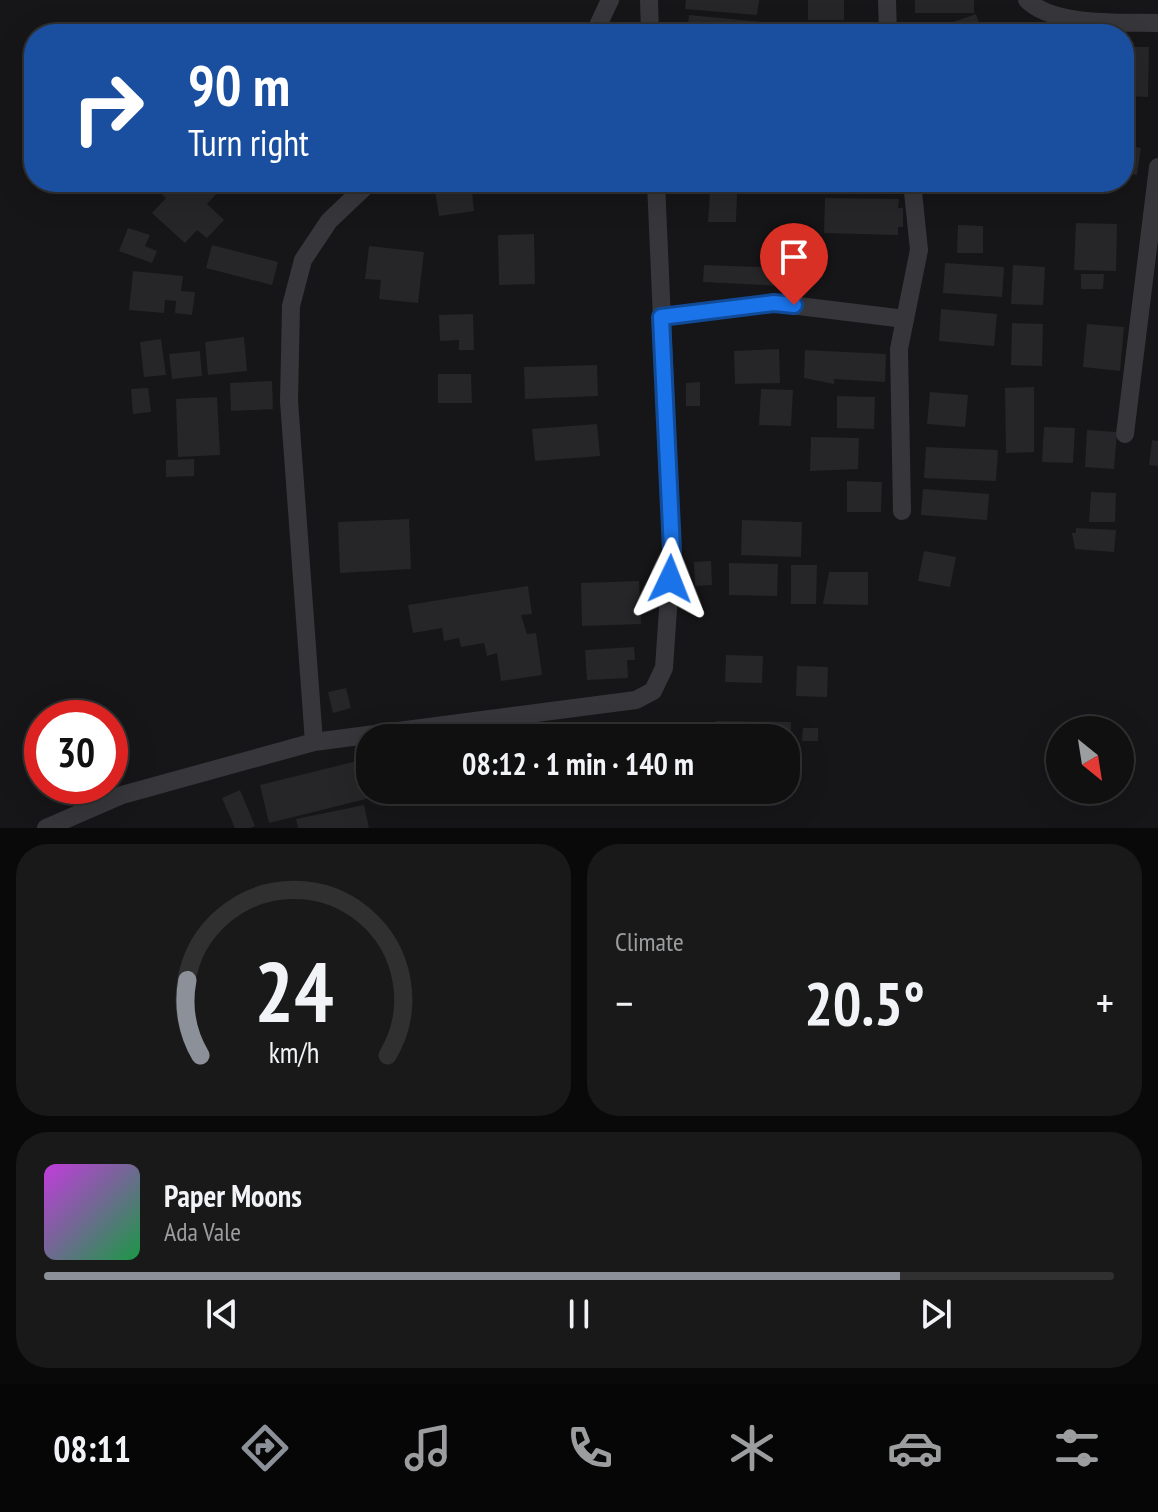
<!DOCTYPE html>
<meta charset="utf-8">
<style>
body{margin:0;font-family:"PT Sans Narrow",sans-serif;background:#19191a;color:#f1f3f6;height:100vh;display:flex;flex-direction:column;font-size:30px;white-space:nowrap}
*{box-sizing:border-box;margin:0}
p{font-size:26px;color:#9c9d9f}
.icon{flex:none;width:44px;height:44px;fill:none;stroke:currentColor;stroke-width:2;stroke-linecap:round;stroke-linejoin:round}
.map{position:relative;height:828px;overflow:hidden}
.sheet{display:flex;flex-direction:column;gap:16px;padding:16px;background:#090909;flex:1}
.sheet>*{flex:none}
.top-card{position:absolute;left:24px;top:24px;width:1110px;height:168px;border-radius:32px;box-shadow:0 8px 32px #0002,0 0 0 2px #303031;background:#1a4fa0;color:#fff;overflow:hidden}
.needle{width:52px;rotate:150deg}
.controls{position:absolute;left:1046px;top:716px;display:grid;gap:16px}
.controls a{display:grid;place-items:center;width:88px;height:88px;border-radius:50%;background:#101011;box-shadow:0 8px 32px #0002,0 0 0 2px #303031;font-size:40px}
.speed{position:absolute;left:24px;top:700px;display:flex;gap:16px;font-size:40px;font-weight:700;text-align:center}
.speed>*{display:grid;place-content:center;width:104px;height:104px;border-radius:50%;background:#101011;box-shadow:0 8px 32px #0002,0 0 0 2px #303031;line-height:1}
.speed .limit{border:12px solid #d22;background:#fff;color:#111}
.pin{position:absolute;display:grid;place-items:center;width:68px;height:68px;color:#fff;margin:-82px -34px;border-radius:50% 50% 50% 0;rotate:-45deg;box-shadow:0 0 8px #0007}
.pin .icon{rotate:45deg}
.me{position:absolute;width:88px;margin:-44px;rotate:2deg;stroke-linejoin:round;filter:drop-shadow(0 0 6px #0008)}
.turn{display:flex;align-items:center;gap:28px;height:168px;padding:0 32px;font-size:36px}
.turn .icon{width:104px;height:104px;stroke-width:2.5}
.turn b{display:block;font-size:56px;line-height:68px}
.big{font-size:60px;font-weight:600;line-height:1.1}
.sheet .tile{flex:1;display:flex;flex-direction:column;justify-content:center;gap:12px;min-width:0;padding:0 28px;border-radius:32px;background:#19191a}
.sheet .dial{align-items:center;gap:0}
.dial svg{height:208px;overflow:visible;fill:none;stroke:#303031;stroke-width:7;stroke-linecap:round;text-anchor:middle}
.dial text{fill:#f1f3f6;stroke:none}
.song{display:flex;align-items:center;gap:24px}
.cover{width:96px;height:96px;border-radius:12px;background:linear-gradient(135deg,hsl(290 70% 55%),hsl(140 70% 35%))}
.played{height:8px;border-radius:4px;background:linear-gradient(90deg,#8c9099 80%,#303031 80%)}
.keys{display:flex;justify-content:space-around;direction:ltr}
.heat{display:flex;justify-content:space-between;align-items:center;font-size:44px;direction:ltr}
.sheet .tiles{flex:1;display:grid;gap:16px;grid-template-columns:1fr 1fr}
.tile:last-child{grid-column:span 2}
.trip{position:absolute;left:356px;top:724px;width:444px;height:80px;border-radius:32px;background:#101011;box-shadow:0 8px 32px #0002,0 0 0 2px #303031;font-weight:600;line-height:80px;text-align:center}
.menu{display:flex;height:128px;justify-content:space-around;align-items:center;background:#060607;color:#9c9d9f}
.menu .icon{width:56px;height:56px}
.menu .active{color:#8c9099}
.menu b{font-size:36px;color:#f1f3f6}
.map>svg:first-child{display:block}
.building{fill:#262628}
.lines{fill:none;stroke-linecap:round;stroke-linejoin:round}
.street{stroke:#37373b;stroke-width:18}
.route-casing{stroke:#114b97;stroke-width:20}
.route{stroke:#1a73e8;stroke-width:14}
</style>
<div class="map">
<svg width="1158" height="828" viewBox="0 0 1158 828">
<rect width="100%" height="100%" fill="#161517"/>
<g class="building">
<polygon points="686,0 759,0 757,15 685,9"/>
<rect x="808" y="0" width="36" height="20"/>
<rect x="915" y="0" width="59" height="13"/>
<polygon points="976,14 983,34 919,34"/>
<polygon points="689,15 762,22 761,34 687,34"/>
<polygon points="806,27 875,29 875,34 806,34"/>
<polygon points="1124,47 1149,47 1148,97 1124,96"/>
<polygon points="1124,145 1141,148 1137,175 1124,173"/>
<polygon points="159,182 227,182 207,204 224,220 207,238 197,230 185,243 152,213 166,198 154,187"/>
<polygon points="471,182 474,211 439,216 434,184"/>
<polygon points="965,182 1027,182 1027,189 966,194"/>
<polygon points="710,193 737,194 736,222 708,222"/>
<polygon points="825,198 899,199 898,208 903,208 903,227 898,227 898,235 824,233"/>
<polygon points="1076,223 1117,224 1116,271 1074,270"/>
<polygon points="958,225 983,226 983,253 957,253"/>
<polygon points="128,228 150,235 145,246 157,251 152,263 119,251"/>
<polygon points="534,234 535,284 499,285 498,235"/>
<polygon points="212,245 278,262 272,285 206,268"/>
<polygon points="369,246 424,252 418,303 379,299 381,280 365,279"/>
<polygon points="945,263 1004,267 1002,297 943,293"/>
<polygon points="704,265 783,268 782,286 703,282"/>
<polygon points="1013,265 1045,267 1043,305 1011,304"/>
<polygon points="133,271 183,276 181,291 195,292 192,315 175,313 176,301 165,300 164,313 129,310"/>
<polygon points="1081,274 1104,274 1103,289 1081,289"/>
<polygon points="941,309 997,314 994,346 939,341"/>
<polygon points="473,314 474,350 459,350 459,340 440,341 439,315"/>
<polygon points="1012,323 1043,324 1042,366 1011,365"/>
<polygon points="1087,324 1124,327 1120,371 1083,367"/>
<polygon points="244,337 247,371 208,375 205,342"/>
<polygon points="161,339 166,375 144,377 140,342"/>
<polygon points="779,349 780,383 735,384 734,351"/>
<polygon points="805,350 886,354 885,382 834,379 834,384 804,378"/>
<polygon points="200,351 202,376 172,379 169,354"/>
<polygon points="597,365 598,396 525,399 524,367"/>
<polygon points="438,374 471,374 472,403 438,403"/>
<polygon points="272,381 273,409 231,411 230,383"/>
<polygon points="700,382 700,406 686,406 686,383"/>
<polygon points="1034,387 1034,452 1006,453 1005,388"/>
<polygon points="148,388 151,412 133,414 131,389"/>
<polygon points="761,389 793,390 791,426 759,425"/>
<polygon points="930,392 968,395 965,427 927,424"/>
<polygon points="837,396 875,397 874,429 837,428"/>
<polygon points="217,397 220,455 178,457 176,399"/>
<polygon points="597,424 600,456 535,461 532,429"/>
<polygon points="1044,427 1075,428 1073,463 1042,462"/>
<polygon points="1087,430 1117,432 1114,469 1085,467"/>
<polygon points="811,437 859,438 858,469 810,471"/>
<polygon points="1152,440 1158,441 1158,466 1149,465"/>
<polygon points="926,447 998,450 996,481 924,478"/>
<polygon points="194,459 194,476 166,477 166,460"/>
<polygon points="847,481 882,482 881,512 847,512"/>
<polygon points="923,489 989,494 987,520 921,515"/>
<polygon points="1091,492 1116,493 1115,522 1089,522"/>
<polygon points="409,519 411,569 340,573 338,522"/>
<polygon points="742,520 802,522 801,557 741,555"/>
<polygon points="1076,528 1116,530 1114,552 1075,549 1072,533 1076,533"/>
<polygon points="924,551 956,557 950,587 918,581"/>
<polygon points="711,561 712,585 695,586 694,562"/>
<polygon points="729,563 778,564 777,596 729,595"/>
<polygon points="791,565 817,565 816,604 791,604"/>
<polygon points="829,572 868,572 868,605 823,604"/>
<polygon points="639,581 641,624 582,626 581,583"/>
<polygon points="528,586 532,614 521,615 527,634 536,633 542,675 501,681 497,653 487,656 484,643 461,647 459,638 444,641 442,628 413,633 408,605"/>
<polygon points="634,647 635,660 627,660 628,678 587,680 585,650"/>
<polygon points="726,655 763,656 762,683 725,682"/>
<polygon points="797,666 828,667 827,697 796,696"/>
<polygon points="346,688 351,708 333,713 328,692"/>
<polygon points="716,721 791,722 790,767 786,767 786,738 716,738"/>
<polygon points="803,728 818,728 818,741 802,741"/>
<polygon points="361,760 370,798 269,823 260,785"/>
<polygon points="240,790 255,826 250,828 235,828 222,798"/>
<polygon points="364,805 369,828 298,828 296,819"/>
</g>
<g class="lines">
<g class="street">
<polyline points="649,0 650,34"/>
<polyline points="887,0 888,34"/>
<path d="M1027,0C1054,27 1122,22 1158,23"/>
<polyline points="594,34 610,0"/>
<polyline points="661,317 774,303 905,319"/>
<polyline points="1125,434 1158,167"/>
<polyline points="902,511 899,349 919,250 912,182"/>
<polyline points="314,742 289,401 291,306 303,260 329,221 370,182"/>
<polyline points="46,828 122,795 314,742 636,700 653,691 664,668 672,550 656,182"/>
</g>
</g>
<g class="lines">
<defs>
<polyline id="route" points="670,579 672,550 661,317 774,303 794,305"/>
</defs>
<use href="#route" class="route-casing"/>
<use href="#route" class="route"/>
</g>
</svg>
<div class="controls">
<a><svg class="needle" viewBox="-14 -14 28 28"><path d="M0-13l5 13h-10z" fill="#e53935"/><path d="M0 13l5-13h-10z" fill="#9c9d9f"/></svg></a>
</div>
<div class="speed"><div class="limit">30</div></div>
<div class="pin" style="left:794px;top:305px;background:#d93025"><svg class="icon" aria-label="arrive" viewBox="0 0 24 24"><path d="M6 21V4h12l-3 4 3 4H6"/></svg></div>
<svg class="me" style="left:670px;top:579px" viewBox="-20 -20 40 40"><path d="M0-17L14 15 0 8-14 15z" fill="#1a73e8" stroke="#fff" stroke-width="4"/></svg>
<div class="trip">08:12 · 1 min · 140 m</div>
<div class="top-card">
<div class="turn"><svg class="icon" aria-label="right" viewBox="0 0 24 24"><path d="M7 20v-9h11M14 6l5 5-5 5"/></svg><div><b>90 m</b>Turn right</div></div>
</div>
</div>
<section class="sheet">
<div class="tiles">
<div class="tile dial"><svg viewBox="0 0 100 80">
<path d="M14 69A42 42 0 1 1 86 69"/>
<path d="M14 69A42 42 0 0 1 9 40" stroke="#8c9099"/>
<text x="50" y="56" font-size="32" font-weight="700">24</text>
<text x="50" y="72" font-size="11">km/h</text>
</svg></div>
<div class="tile"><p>Climate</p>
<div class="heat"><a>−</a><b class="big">20.5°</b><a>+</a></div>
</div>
<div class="tile">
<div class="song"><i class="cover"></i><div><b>Paper Moons</b><p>Ada Vale</p></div></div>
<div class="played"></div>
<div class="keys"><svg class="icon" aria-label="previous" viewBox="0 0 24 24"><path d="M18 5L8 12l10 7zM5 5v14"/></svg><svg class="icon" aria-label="pause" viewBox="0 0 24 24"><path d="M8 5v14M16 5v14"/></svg><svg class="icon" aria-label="next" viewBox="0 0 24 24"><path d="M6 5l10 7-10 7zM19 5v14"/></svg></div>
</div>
</div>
</section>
<nav class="menu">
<b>08:11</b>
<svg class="icon active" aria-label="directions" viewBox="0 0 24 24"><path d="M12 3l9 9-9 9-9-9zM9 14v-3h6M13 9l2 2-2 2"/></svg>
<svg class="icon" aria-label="music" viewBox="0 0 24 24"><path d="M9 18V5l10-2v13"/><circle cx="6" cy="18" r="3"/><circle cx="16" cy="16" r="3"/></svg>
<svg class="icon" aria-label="phone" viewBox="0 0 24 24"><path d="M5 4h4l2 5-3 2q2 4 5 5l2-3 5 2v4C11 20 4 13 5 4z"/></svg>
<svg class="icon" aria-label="climate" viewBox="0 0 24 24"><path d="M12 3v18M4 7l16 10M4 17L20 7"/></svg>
<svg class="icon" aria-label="car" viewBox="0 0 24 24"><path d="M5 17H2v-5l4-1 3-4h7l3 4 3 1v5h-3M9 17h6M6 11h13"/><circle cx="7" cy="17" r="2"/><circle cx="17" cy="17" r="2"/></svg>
<svg class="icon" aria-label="filters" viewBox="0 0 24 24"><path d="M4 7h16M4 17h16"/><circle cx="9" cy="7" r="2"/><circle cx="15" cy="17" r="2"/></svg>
</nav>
